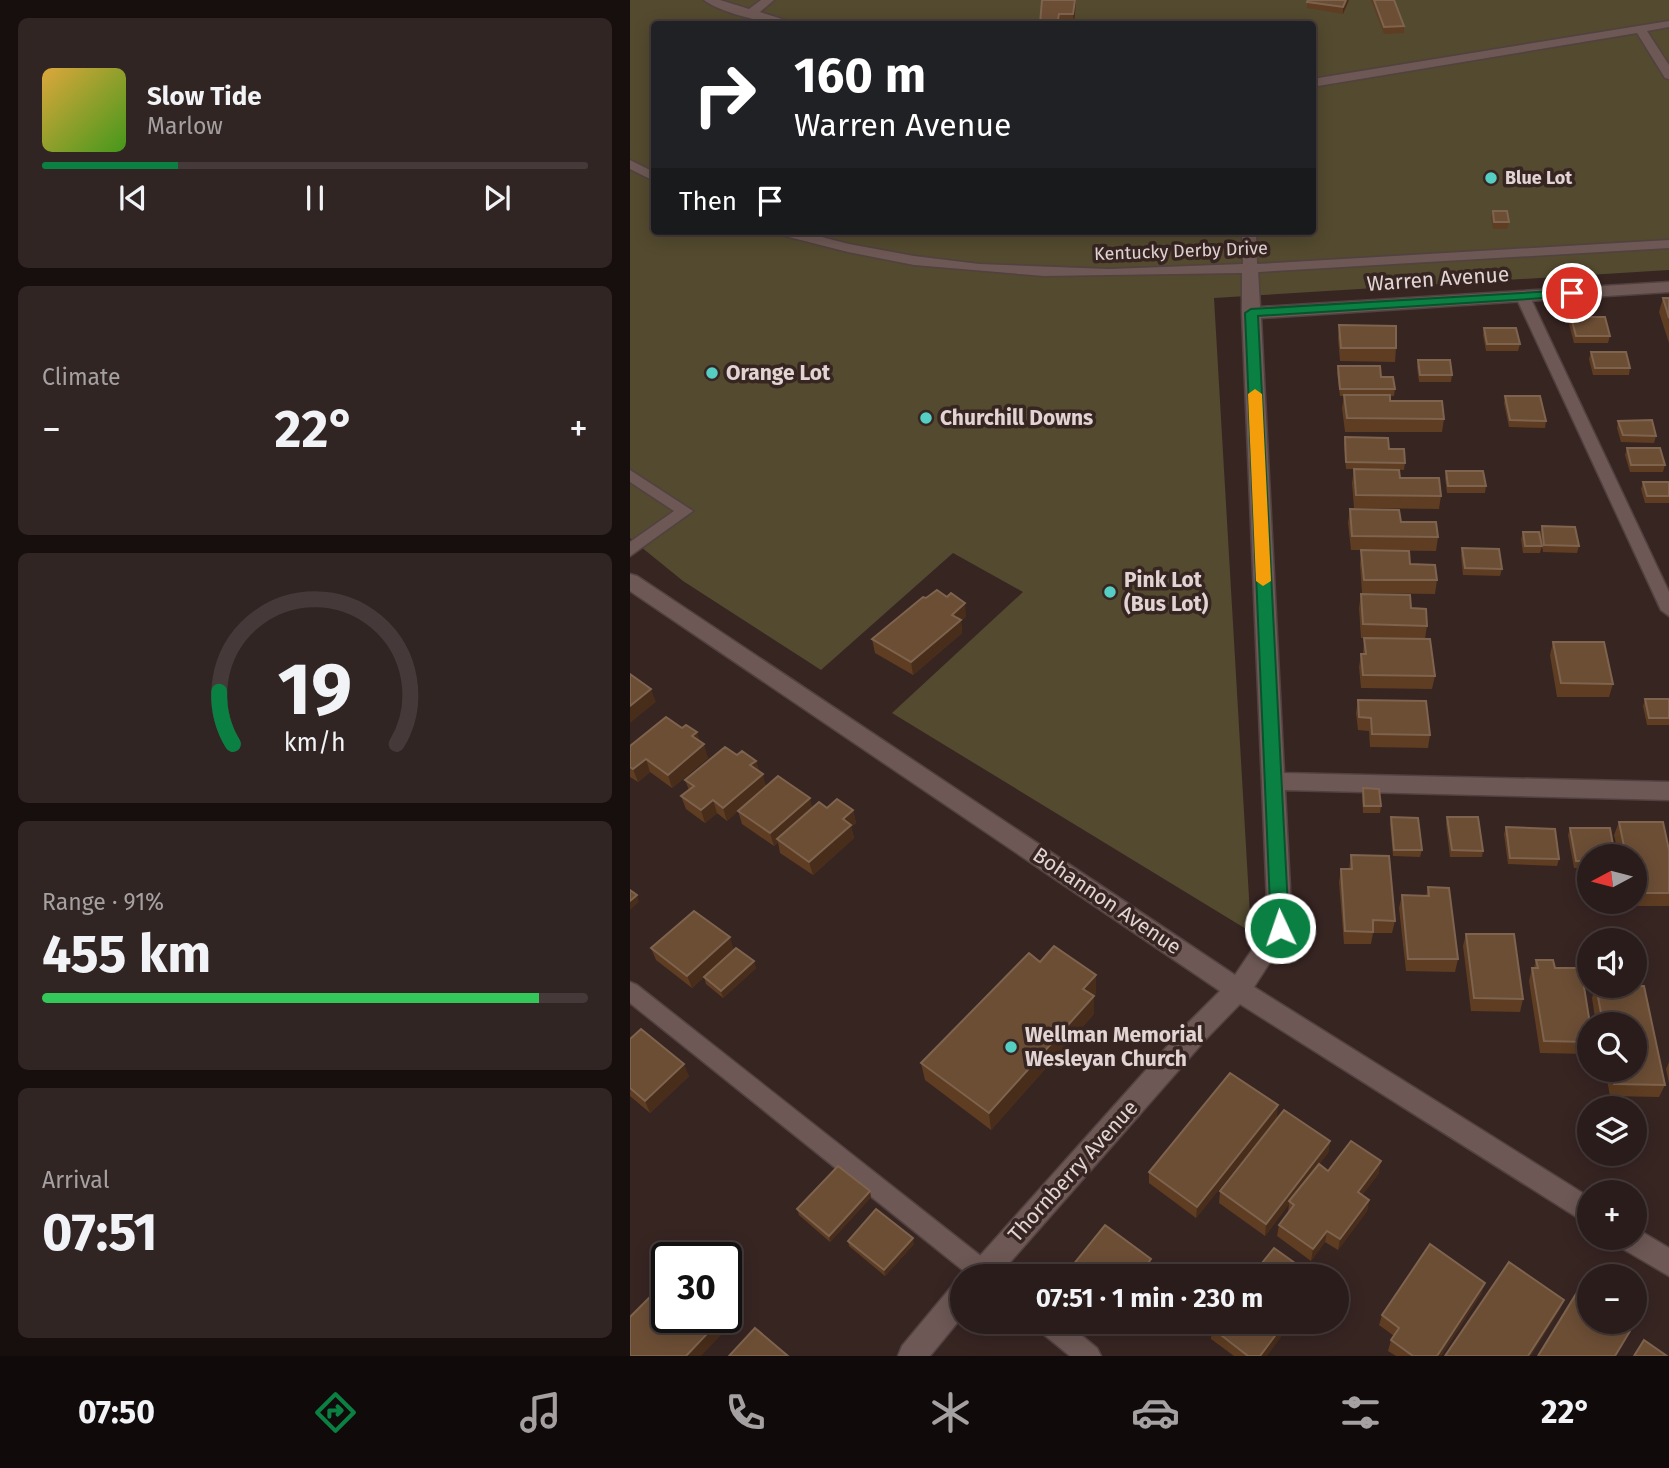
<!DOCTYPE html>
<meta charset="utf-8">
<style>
body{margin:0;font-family:"Fira Sans",sans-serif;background:#312523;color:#f1f3f6;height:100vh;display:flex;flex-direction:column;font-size:26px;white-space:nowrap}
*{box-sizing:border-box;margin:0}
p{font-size:23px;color:#a5a1a2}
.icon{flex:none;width:38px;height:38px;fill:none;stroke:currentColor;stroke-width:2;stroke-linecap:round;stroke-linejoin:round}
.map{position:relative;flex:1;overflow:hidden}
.drawer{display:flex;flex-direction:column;gap:18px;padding:18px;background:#170f0e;width:630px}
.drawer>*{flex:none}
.guide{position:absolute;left:21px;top:21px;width:665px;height:214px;border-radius:7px;box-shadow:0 4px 18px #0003,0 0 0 2px #453a39;background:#202124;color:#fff;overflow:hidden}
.needle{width:46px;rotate:263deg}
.buttons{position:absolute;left:947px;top:844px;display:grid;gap:14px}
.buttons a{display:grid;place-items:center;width:70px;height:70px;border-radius:50%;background:#291c1a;box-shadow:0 4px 18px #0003,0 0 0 2px #453a39;font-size:35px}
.speed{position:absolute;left:21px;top:1242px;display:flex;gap:14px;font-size:35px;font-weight:700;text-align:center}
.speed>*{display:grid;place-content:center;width:91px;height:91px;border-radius:50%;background:#291c1a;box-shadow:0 4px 18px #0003,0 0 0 2px #453a39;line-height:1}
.speed .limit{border:4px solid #111;border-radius:10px;background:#fff;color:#111}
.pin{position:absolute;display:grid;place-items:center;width:60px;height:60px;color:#fff;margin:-30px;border:4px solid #fff;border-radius:50%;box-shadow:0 2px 7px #0007}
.me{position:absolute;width:77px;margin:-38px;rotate:357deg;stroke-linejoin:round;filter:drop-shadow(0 0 5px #0008)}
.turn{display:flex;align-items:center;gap:24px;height:147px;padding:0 28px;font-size:32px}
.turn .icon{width:91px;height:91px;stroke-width:2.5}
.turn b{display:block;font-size:49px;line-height:60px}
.then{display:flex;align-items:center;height:66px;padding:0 28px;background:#0003;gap:14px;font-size:26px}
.big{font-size:52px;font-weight:700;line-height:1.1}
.drawer .tile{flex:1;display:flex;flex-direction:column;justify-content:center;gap:10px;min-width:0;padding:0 24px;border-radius:10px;background:#312523}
.drawer .dial{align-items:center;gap:0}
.dial svg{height:182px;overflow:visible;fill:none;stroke:#453a39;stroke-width:7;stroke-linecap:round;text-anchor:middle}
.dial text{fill:#f1f3f6;stroke:none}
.song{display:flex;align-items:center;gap:21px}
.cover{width:84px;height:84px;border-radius:10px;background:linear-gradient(135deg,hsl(40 70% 55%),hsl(100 70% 35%))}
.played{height:7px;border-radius:4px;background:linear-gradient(90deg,#0b8043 25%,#453a39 25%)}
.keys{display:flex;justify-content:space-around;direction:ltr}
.heat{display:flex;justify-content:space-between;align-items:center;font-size:38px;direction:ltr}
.charge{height:10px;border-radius:5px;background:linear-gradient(90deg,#34c759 91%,#453a39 0)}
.trip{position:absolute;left:320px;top:1264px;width:399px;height:70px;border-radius:35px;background:#291c1a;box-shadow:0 4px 18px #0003,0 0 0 2px #453a39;font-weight:700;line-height:70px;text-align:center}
.dock{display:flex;height:112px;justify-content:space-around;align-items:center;background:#100b0a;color:#a5a1a2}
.dock .icon{width:49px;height:49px}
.dock .active{color:#0b8043}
.dock b{font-size:32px;color:#f1f3f6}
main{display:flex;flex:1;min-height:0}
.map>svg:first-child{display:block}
.green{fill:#534a2f;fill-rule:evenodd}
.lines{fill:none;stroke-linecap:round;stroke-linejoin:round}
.lane-casing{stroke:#514140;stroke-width:3}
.street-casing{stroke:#514140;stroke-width:3}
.lane{fill:#6d5855;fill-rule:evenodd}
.street{fill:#6d5855;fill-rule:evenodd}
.wall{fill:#5e3d22}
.shaded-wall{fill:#482d1a}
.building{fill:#6c4e35;stroke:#7e634e;stroke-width:2}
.route{fill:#0b8043;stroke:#07532c;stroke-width:2}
.slow{fill:#f59e0b}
.poi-dot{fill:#55cec4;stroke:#372522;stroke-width:2.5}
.labels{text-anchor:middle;stroke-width:7;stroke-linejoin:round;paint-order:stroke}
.far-poi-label{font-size:18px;font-weight:bold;fill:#e1d4d3;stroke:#372522;text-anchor:start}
.far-street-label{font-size:18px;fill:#e1d4d3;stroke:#372522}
.street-label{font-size:21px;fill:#e1d4d3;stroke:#372522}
.poi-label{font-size:21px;font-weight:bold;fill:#e1d4d3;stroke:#372522;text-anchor:start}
</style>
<main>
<section class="drawer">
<div class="tile">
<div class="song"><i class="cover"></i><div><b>Slow Tide</b><p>Marlow</p></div></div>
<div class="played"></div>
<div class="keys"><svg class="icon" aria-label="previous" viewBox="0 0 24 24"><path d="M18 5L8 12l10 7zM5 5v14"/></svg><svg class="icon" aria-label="pause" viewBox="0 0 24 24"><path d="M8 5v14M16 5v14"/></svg><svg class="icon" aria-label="next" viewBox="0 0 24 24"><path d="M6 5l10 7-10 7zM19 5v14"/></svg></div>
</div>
<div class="tile"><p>Climate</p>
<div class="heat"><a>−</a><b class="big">22°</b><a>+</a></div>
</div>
<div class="tile dial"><svg viewBox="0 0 100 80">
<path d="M14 69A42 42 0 1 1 86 69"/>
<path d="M14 69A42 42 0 0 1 8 46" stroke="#0b8043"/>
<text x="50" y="56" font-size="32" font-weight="700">19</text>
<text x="50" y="72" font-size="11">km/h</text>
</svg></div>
<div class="tile"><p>Range · 91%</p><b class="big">455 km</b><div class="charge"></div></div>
<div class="tile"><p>Arrival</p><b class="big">07:51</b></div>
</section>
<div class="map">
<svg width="1039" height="1356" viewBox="0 0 1039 1356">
<rect width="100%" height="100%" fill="#372522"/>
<path class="green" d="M0,0H1039V270L584,298L621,932L262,713L393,592L323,553L191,670L53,581L0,538ZM24,24H682V231H24Z"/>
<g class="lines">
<defs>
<g id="lane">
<path d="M74,0H90L119,9L131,0H144L130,12L168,24C145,26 92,14 74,0Z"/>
<polygon points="1039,21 1039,27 1017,31 1039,65 1039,79 1035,78 1007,33 682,87 682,79"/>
<polygon points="0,160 24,172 24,181 0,169"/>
<polygon points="145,231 168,231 219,244 284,256 349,264 479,269 613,264 612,231 626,231 627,264 1039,240 1039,248 612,273 414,276 284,265 218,252 147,234"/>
<polygon points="893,293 900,297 1039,592 1039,616 1031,610 886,297"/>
<polygon points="0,470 63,511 0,556 0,542 44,511 0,482"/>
<polygon points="0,982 7,985 366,1268 369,1276 340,1276 0,1003"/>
<polygon points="403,1321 434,1321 467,1348 471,1356 440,1356 407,1329"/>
</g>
<g id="street">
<polygon points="620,263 628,268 630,307 1039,282 1039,292 631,318 654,773 1039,782 1039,800 655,790 662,928 624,987 959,1197 959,1225 610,1004 576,1039 368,1276 336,1276 340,1267 558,1023 590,991 0,591 0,574 7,576 605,975 638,926 612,313 612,268"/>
<polygon points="1004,1227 1039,1248 1039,1276 988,1246 985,1237 1004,1237"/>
<polygon points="332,1282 332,1317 300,1356 268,1356 272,1346 322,1286"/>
</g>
</defs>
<use href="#lane" class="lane-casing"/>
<use href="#street" class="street-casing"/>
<use href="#lane" class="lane"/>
<use href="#street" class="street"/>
</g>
<g class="wall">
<polygon points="412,0 446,0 444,24 410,24"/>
<polygon points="678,0 719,0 713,14 677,8"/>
<polygon points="741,0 764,0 774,26 774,33 754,34"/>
<polygon points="863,211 879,222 877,229 863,229 861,217"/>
<polygon points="1033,298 1039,298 1039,343 1029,312"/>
<polygon points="941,317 980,336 978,343 944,343 939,324"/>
<polygon points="709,325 766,348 765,362 710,361 708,338"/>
<polygon points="854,328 890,344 888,351 856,351 853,335"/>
<polygon points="961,352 1000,368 999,375 963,375 959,359"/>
<polygon points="788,360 822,375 821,382 789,382 787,367"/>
<polygon points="708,366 751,377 765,389 764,396 760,396 760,401 814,419 812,432 715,432 712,408 714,396 710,396 707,373"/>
<polygon points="875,396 916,421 915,428 879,427 874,403"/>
<polygon points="988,421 1026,436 1024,443 991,442 987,428"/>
<polygon points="715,437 759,449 775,463 774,470 716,469 714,444"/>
<polygon points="997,448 1035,465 1033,472 1000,472 995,455"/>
<polygon points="724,469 770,478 811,496 809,509 724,508 722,483"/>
<polygon points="816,471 856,486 855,493 817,493 815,478"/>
<polygon points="1013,482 1039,482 1039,503 1015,503 1011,489"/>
<polygon points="720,509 771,522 808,537 806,551 721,550 718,523"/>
<polygon points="912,526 949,546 947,553 913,552 910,533"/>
<polygon points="893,532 912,546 910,553 893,553 891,539"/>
<polygon points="832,548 872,569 870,576 833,575 831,555"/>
<polygon points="731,550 780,564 807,580 805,594 732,593 730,564"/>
<polygon points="731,594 781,608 797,626 795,639 731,638 729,608"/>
<polygon points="336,616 331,621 332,633 283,675 245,653 242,639"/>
<polygon points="734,638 805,676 802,689 731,688 729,667 731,654 733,654"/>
<polygon points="923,642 983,684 979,697 927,697 920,655"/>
<polygon points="1015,699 1039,699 1039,725 1017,725 1013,706"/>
<polygon points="728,700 800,735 798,748 740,747 739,731 728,730 726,713"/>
<polygon points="69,741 78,758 42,788 20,772 8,782 0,777 0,746"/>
<polygon points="107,755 126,761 129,771 136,786 182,808 223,810 226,823 221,827 224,838 183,875 150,853 148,842 144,846 112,824 108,811 97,821 87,813 75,823 56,809 51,796 59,790 55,780"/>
<polygon points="733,788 751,806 750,813 733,813 732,795"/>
<polygon points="761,817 792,850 790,857 763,856 760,824"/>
<polygon points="817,817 853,851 852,857 820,857 816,824"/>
<polygon points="989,822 1039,850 1039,906 999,906 998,901 1004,901 1004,856 989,856 984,835"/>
<polygon points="876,827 929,859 927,866 878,864 874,834"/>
<polygon points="940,828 959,856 959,868 944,868 938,835"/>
<polygon points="721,855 765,921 762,933 743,933 741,944 714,944 709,882 711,869 719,869"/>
<polygon points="798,887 828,959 825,972 776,971 769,908 772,895 796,896"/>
<polygon points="836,934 893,999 890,1012 841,1011 833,946"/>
<polygon points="21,948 104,950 126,968 93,998 76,984 74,977 62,988 26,960"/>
<polygon points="906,960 925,968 959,1024 959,1054 910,1053 899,981 902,968 904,968"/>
<polygon points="410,962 466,993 463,996 464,1014 361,1130 295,1080 291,1063"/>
<polygon points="966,986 1014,986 1035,1085 1029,1097 980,1096 975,1069 1004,1069 1004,1024 966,1024 962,998"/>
<polygon points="0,1039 59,1076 20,1113 0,1096"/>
<polygon points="1039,1062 1039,1083 1036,1069"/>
<polygon points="647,1117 566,1218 519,1183 519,1172"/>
<polygon points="700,1141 698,1153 689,1164 698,1171 749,1173 732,1195 739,1200 737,1211 708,1250 695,1242 681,1261 647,1236 649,1225 658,1213 659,1204 635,1236 589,1203 590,1191"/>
<polygon points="241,1197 200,1242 169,1215 167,1209"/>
<polygon points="218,1241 284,1244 255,1276 219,1246"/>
<polygon points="632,1263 668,1272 665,1276 641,1276 632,1269"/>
<polygon points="855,1283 851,1294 811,1356 766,1356 758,1351 761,1340 764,1336 749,1325 752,1315"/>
<polygon points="582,1328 637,1356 604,1356 581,1339"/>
</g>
<g class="shaded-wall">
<polygon points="445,0 446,0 444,24 443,14"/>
<polygon points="716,0 719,0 713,14 713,7"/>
<polygon points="335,603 336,616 331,621 332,633 283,675 281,662 322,615"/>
<polygon points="21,689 26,702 0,723 0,706"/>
<polygon points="67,732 71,745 62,736"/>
<polygon points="74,744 78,758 42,788 38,775"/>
<polygon points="16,759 20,772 8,782 3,769"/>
<polygon points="126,761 130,774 120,765"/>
<polygon points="133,774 136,787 97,821 93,808"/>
<polygon points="180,798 183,811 147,839 148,842 144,846 140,833"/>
<polygon points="83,800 87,813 75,823 71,810"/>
<polygon points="223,810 226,823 221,827 224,838 183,875 179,862 213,819"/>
<polygon points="7,895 9,902 0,910 0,901"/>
<polygon points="100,937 104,950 62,988 57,976"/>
<polygon points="124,961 126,968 93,998 91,991"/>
<polygon points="466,975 466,993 454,1007 453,989"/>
<polygon points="464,996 464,1014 361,1130 359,1113"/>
<polygon points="54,1064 59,1076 20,1113 15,1101"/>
<polygon points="648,1105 647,1117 566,1218 567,1207"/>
<polygon points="700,1141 698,1153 660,1202 659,1201 659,1204 635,1236 636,1224"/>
<polygon points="751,1161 749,1173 726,1203 728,1192"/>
<polygon points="240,1191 241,1197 200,1242 199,1236"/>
<polygon points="739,1200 737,1211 708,1250 710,1239"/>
<polygon points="697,1231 695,1242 681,1261 683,1249"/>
<polygon points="283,1238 284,1244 255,1276 254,1270"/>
<polygon points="521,1259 521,1270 516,1276 508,1276"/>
<polygon points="669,1266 668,1272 665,1276 661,1276"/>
<polygon points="855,1283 851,1294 811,1356 807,1356"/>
<polygon points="934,1300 930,1310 901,1356 898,1356"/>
<polygon points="92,1318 97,1329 71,1356 56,1356"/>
<polygon points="656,1321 663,1321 637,1356 630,1356"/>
</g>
<g class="building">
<polygon points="412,0 445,0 443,14 429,14 427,24 410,24"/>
<polygon points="678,0 716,0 713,7 677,2"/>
<polygon points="744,0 764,0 774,26 754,27"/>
<polygon points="863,211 877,211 879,222 864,222"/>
<polygon points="1033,298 1039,298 1039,318"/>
<polygon points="941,317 975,317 980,336 946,336"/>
<polygon points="709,325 766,326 766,348 711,348"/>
<polygon points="854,328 886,328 890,344 857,344"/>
<polygon points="961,352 996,352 1000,368 965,368"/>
<polygon points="788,360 820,360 822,375 790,375"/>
<polygon points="708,366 750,366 751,377 763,377 765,389 710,389"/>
<polygon points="714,395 760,395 760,401 812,401 814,419 717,418"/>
<polygon points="875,396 910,396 916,421 880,420"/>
<polygon points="1022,420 1026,436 993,435 988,421"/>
<polygon points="715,437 758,438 759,449 774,449 775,463 716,462"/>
<polygon points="997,448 1030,448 1035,465 1001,465"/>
<polygon points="724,469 769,470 770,478 809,478 811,496 726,495"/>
<polygon points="816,471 853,471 856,486 818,486"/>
<polygon points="1013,482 1039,482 1039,496 1017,496"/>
<polygon points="720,509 769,510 771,522 806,522 808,537 722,536"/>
<polygon points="912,526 945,527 949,546 914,545"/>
<polygon points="893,532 909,532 912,546 895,546"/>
<polygon points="832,548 869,549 872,569 835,568"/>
<polygon points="731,550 779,551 780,564 805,565 807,580 734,580"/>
<polygon points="307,590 317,597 321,593 335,603 322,615 331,620 281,662 242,639 293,597 296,598"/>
<polygon points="731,594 780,595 781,608 796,609 797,626 733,624"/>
<polygon points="734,638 800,639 805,676 733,675 731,654 736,654"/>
<polygon points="923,642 974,642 983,684 931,683"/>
<polygon points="0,674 21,689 0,706"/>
<polygon points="1015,699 1039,699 1039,718 1019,718"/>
<polygon points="728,700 796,701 800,735 742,734 741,718 729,717"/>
<polygon points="36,717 52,728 56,725 67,732 62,736 74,744 38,775 16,759 3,769 0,767 0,746"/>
<polygon points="95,747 107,755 112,751 126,761 120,765 133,774 93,808 83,800 71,810 51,796 64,786 55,780"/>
<polygon points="148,776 180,798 140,833 108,811"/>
<polygon points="733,788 749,789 751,806 734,806"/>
<polygon points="207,799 223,810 213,819 221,825 179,862 147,839 189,802 197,808"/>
<polygon points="761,817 788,818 792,850 764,850"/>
<polygon points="817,817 848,817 853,851 822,850"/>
<polygon points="989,822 1033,822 1039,850 1039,893 1004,893 1004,856 996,856"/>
<polygon points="876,827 925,829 929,859 880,858"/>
<polygon points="940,828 980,828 985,856 959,856 959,861 946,861"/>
<polygon points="721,855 759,856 765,921 743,920 743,932 715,931 711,869 722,869"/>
<polygon points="798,887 819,888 828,959 778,959 772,895 799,896"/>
<polygon points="0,890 7,895 0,901"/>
<polygon points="64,911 100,937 57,976 21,948"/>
<polygon points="836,934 884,934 893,999 844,998"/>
<polygon points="424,946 466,975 453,989 464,996 359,1113 291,1063 399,953 410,962"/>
<polygon points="106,948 124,961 91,991 74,977"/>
<polygon points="906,960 923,960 925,968 951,968 960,1024 959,1024 959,1042 914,1041 902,968 908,968"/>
<polygon points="966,986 1014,986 1035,1085 984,1084 982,1069 1004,1069 1004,1024 973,1024"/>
<polygon points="11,1029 54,1064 15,1101 0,1088 0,1039"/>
<polygon points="600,1073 648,1105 567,1207 519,1172"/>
<polygon points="654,1110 700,1141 636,1224 590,1191"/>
<polygon points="721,1141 751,1161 728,1192 739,1200 710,1239 697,1231 683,1249 649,1225 664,1205 659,1201 689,1164 698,1171"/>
<polygon points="208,1166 240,1191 199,1236 167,1209"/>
<polygon points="246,1209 283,1238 254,1270 218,1241"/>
<polygon points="475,1225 521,1259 508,1276 444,1276 438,1271"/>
<polygon points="800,1244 855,1283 807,1356 783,1356 761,1340 769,1328 752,1315"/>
<polygon points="644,1248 669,1266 661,1276 650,1276 632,1263"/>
<polygon points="879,1262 934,1300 898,1356 815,1356"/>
<polygon points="37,1280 37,1318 92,1318 56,1356 0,1356 0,1317"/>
<polygon points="946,1294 959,1303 959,1321 986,1321 1000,1331 985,1356 908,1356"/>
<polygon points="587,1321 656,1321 630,1356 618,1356 582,1328"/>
<polygon points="125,1328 158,1356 99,1356"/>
<polygon points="1014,1340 1037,1356 1004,1356"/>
</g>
<polygon class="route" points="942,290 946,291 946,296 628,316 659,928 657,934 650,936 644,934 641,928 615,313 621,309"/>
<polygon class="slow" points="625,389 632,394 641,581 633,586 626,581 618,394"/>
<g class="poi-dot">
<circle cx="861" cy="178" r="7"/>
<circle cx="82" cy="373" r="7"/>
<circle cx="296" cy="418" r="7"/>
<circle cx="480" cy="592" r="7"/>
<circle cx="381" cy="1047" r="7"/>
</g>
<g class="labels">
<g class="far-poi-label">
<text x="875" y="184">Blue Lot</text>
</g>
<g class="far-street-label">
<text transform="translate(551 251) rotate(-2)" y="6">Kentucky Derby Drive</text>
</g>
<g class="street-label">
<text transform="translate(808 279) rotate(-4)" y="7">Warren Avenue</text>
<text transform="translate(477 901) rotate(34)" y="7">Bohannon Avenue</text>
<text transform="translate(443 1171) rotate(-48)" y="7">Thornberry Avenue</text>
</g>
<g class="poi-label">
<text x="96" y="380">Orange Lot</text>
<text x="310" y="425">Churchill Downs</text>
<text x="494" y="587">Pink Lot<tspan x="494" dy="24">(Bus Lot)</tspan></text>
<text x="395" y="1042">Wellman Memorial<tspan x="395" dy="24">Wesleyan Church</tspan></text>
</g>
</g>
</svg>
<div class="buttons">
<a><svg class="needle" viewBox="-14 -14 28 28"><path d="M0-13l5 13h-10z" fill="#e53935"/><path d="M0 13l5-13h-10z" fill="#a5a1a2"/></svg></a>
<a><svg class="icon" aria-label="sound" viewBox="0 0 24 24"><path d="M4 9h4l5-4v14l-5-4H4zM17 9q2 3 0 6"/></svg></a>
<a><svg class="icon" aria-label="search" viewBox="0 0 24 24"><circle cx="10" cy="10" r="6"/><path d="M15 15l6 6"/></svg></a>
<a><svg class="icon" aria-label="layers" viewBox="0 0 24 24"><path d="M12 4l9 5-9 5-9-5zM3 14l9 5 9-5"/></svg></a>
<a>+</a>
<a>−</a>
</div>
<div class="speed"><div class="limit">30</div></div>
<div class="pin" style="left:942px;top:293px;background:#d93025"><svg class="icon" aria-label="arrive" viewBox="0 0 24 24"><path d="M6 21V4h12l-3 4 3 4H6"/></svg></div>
<svg class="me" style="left:650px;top:928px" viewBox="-20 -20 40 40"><circle r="17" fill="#0b8043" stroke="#fff" stroke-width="3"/><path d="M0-11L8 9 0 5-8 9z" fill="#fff"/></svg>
<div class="trip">07:51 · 1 min · 230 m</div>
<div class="guide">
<div class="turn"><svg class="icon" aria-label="right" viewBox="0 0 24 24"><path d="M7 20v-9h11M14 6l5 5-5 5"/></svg><div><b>160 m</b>Warren Avenue</div></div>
<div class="then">Then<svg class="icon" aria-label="arrive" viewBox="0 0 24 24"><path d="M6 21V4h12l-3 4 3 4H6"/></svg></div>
</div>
</div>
</main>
<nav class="dock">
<b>07:50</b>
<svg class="icon active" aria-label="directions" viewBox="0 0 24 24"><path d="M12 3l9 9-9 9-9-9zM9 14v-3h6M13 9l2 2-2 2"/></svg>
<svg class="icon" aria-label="music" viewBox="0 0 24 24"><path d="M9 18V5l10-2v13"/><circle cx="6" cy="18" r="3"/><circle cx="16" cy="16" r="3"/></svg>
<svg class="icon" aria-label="phone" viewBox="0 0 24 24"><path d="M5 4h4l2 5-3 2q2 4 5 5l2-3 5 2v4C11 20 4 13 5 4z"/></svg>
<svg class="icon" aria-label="climate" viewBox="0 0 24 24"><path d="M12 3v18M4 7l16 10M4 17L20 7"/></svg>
<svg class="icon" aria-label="car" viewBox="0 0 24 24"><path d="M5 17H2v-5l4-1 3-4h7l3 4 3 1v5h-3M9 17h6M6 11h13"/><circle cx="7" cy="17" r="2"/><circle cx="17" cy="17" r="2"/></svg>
<svg class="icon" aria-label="filters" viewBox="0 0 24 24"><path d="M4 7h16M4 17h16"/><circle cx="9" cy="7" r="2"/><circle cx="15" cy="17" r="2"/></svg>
<b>22°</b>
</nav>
